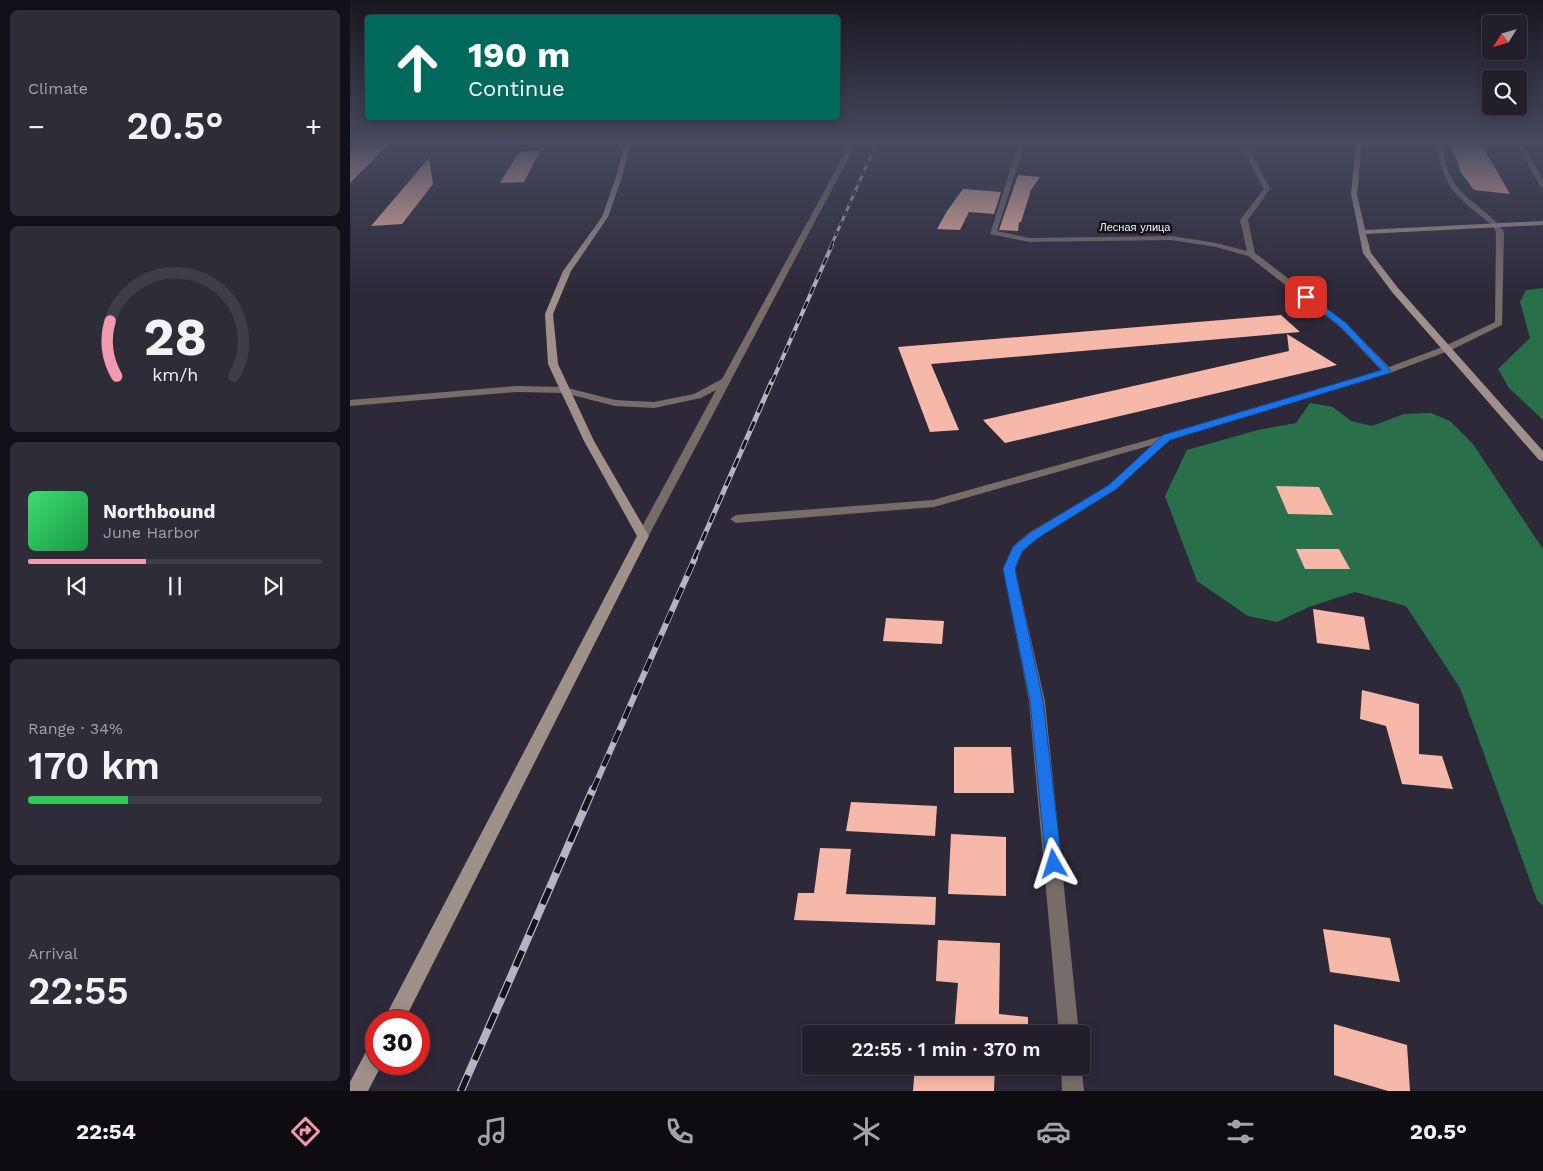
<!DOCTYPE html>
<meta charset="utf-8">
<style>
body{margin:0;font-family:"Work Sans",sans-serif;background:#2e2c37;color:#f1f3f6;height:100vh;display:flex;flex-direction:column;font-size:19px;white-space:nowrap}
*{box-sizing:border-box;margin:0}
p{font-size:16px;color:#a2a2a9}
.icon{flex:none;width:28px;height:28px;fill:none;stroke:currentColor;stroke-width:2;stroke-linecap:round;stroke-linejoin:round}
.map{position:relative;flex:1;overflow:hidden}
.side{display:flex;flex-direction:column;gap:10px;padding:10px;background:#131118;width:350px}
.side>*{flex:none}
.guide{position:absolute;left:15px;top:15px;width:475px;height:105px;border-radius:5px;box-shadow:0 2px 12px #0003,0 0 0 1px #3f3d47;background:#00695c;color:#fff;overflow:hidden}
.needle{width:32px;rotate:233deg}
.fabs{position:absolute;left:1132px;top:15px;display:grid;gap:10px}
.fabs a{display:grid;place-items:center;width:45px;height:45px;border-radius:5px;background:#221f2b;box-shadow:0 2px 12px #0003,0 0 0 1px #3f3d47;font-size:25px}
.speed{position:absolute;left:15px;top:1010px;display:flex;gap:10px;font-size:25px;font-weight:700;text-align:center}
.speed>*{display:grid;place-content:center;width:65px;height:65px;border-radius:50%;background:#221f2b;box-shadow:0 2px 12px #0003,0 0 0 1px #3f3d47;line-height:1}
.speed .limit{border:8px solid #d22;background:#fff;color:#111}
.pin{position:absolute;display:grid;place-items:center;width:42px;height:42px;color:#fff;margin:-21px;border-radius:10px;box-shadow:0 2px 8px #0006}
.me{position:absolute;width:55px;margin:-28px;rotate:354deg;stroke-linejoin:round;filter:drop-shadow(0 0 4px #0008)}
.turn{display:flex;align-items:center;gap:18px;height:105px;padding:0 20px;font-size:22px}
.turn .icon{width:65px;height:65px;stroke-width:2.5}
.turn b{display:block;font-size:35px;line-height:42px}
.big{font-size:38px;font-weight:600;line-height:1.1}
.side .widget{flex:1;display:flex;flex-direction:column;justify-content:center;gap:8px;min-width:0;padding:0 18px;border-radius:8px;background:#2e2c37}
.side .dial{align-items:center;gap:0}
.dial svg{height:130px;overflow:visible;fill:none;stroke:#3f3d47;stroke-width:7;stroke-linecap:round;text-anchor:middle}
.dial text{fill:#f1f3f6;stroke:none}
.song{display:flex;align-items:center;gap:15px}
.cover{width:60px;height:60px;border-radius:8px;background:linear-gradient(135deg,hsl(140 70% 55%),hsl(140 70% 35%))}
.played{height:5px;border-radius:2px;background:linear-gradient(90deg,#f29aaf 40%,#3f3d47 40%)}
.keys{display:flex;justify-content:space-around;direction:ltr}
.heat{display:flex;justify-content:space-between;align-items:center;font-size:28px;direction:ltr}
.charge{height:8px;border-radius:4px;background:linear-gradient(90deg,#34c759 34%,#3f3d47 0)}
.trip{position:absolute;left:452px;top:1025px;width:288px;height:50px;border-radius:5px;background:#221f2b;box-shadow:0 2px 12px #0003,0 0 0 1px #3f3d47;font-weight:600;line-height:50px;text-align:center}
.dock{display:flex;height:80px;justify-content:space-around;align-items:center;background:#0e0c11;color:#a2a2a9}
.dock .icon{width:35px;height:35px}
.dock .current{color:#f29aaf}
.dock b{font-size:22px;color:#f1f3f6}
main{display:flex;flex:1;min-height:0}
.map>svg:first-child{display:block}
.forest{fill:#286f4a}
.building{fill:#f6b8a8}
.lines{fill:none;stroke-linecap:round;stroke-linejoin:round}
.street{fill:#766c68;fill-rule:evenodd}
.secondary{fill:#9f918a;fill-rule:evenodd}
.rail-far4-casing{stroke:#b7b4c1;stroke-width:3}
.rail-far3-casing{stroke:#b7b4c1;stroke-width:4}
.rail-far2-casing{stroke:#b7b4c1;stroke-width:5}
.rail-far1-casing{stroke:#b7b4c1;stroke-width:6}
.rail-casing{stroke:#b7b4c1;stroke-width:8}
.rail-far4{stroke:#15131a;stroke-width:2;stroke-dasharray:5.5;stroke-linecap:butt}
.rail-far3{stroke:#15131a;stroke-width:2.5;stroke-dasharray:8;stroke-linecap:butt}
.rail-far2{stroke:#15131a;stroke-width:3;stroke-dasharray:10;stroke-linecap:butt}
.rail-far1{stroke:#15131a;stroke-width:4.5;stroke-dasharray:13;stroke-linecap:butt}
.rail{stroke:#15131a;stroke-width:5.5;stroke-dasharray:17;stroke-linecap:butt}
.route{fill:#1a73e8;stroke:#114b97}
.labels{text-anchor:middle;stroke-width:5;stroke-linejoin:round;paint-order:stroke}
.far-street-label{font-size:11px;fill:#f4f2fd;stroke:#15131a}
</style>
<main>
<section class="side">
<div class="widget"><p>Climate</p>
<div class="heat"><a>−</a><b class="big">20.5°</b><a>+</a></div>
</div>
<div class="widget dial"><svg viewBox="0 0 100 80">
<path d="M14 69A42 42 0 1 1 86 69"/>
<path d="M14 69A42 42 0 0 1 10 35" stroke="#f29aaf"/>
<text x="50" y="56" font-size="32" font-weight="700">28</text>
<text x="50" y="72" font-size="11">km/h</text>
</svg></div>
<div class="widget">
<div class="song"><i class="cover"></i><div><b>Northbound</b><p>June Harbor</p></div></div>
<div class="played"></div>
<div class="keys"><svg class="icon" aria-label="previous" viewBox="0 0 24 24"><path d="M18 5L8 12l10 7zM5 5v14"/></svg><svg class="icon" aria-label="pause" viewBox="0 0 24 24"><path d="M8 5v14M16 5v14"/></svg><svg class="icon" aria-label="next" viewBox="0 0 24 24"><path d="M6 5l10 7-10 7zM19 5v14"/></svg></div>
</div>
<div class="widget"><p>Range · 34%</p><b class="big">170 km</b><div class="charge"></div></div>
<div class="widget"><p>Arrival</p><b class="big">22:55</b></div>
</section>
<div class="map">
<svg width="1193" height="1091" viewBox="0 0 1193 1091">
<rect width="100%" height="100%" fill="#2d2939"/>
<g class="forest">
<polygon points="1193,288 1193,420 1159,388 1148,369 1180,338 1170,302 1176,290"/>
<polygon points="960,403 983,407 1001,421 1022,426 1054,414 1081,413 1100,421 1123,444 1193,549 1193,906 1187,900 1110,688 1056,606 1005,592 959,607 927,622 898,616 847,581 815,496 837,450 908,430 946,423"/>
</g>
<g class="building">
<polygon points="0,142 41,142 0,183"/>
<polygon points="1096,142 1130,142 1160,194 1124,190 1110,171 1105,155"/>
<polygon points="190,151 174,182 150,183 169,152"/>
<polygon points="79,158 83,184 52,224 21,226"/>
<polygon points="668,175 690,177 681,190 671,222 669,222 668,231 649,230"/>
<polygon points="613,189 651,192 644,214 619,212 610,230 587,229 597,211"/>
<polygon points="931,315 950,332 581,364 609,430 580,432 548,347"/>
<polygon points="937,334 987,365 655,443 633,420 939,351"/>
<polygon points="926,486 969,487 983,515 938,514"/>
<polygon points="946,549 989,549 1000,569 955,569"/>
<polygon points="963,609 1014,617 1020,650 967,643"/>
<polygon points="536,618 594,621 592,644 533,641"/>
<polygon points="1012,690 1069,704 1069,754 1092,756 1103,789 1052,784 1036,726 1010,719"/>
<polygon points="604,747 661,747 664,793 604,793"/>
<polygon points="501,802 587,806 585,836 496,831"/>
<polygon points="601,834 656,837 656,896 598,894"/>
<polygon points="470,848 501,849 496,894 586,897 585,925 444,920 448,893 464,893"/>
<polygon points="973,929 1040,938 1050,982 980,972"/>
<polygon points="588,940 650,943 649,1014 678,1017 678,1034 604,1034 608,983 586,981"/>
<polygon points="984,1024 1057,1045 1060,1091 1038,1091 984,1075"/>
<polygon points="565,1066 645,1066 644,1091 563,1091"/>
</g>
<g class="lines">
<g class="street">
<polygon points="501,142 507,142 297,539 289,539 287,536 366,390 351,398 304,408 265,406 214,393 167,392 0,406 0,400 167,386 214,387 265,400 304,402 344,394 372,379"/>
<path d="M669,142H675L647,231L679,238L821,236L866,243L897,251L890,220L914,189L892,146L897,145L920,189L898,220L905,253L996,323L1039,367L1095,346L1145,322L1146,232L1143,226C1108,197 1092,190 1086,142H1092C1097,176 1101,185 1129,207C1138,215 1147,221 1154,232L1152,325L1101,350L1040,373L819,440L767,489L688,538L673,551L665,569L695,701L729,1034H709L679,701L653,569L663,546L680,532L759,485L802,445L584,507L386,523L380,519L386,515L583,500L812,436L1031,370L990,327L898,256L866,247L821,240L679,242L640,234Z"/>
<polygon points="1166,142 1172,142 1193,180 1193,188 1190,186"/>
<polygon points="731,1063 734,1091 712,1091 711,1066 731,1066"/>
</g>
<g class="secondary">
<polygon points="275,142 281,142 272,177 258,217 221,271 203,314 208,364 244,441 299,536 54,1021 33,1021 287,536 234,441 198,364 195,314 213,271 252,217 266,177"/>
<polygon points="1006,142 1012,142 1007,194 1015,230 1193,221 1193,225 1016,234 1021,253 1048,288 1193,451 1193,461 1189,460 1042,292 1013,253 1001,194"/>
<polygon points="26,1043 26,1064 32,1064 18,1091 0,1091 0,1082 19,1046"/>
</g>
<defs>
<polyline id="rail-far4" points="481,246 527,142"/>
<polyline id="rail-far3" points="422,382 482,245"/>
<polyline id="rail-far2" points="344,559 422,381"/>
<polyline id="rail-far1" points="243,790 345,558"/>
<polyline id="rail" points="111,1091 243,789"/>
</defs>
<use href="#rail-far4" class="rail-far4-casing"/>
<use href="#rail-far3" class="rail-far3-casing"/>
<use href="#rail-far2" class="rail-far2-casing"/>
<use href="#rail-far1" class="rail-far1-casing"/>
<use href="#rail" class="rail-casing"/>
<use href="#rail-far4" class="rail-far4"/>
<use href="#rail-far3" class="rail-far3"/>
<use href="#rail-far2" class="rail-far2"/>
<use href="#rail-far1" class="rail-far1"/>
<use href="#rail" class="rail"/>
</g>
<linearGradient id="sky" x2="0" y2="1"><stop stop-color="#19171f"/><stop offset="0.48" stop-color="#46495f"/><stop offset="1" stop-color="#46495f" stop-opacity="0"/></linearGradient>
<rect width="1193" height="295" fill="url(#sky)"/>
<polygon class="route" points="953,295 959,295 996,323 1040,370 1040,373 820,440 766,489 688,538 672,551 665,569 693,701 712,864 709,869 704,871 698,869 696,864 680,701 653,569 663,547 680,533 759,485 813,435 1032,370 990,326 953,298"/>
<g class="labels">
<g class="far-street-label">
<text x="785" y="231">Лесная улица</text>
</g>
</g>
</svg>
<div class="fabs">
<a><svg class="needle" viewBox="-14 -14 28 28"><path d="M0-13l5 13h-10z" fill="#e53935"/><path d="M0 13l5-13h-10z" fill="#a2a2a9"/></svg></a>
<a><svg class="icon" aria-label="search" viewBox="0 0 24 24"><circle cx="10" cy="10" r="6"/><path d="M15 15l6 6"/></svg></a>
</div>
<div class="speed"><div class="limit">30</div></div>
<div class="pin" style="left:956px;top:297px;background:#d93025"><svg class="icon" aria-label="arrive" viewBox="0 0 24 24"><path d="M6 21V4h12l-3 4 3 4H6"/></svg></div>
<svg class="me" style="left:704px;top:864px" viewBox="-20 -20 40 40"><path d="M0-17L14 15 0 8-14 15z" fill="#1a73e8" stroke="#fff" stroke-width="4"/></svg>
<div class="trip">22:55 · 1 min · 370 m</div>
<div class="guide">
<div class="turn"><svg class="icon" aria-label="ahead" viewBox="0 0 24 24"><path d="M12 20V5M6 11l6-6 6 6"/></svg><div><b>190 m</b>Continue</div></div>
</div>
</div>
</main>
<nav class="dock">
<b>22:54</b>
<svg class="icon current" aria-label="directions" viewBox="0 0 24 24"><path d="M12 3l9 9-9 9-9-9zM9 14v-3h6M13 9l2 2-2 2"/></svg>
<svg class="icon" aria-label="music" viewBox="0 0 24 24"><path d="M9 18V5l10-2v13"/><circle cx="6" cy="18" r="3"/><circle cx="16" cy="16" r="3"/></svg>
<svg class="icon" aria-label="phone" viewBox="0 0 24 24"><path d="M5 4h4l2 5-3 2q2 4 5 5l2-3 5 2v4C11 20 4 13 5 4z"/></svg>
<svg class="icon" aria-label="climate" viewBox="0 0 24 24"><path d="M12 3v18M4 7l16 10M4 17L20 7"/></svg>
<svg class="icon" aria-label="car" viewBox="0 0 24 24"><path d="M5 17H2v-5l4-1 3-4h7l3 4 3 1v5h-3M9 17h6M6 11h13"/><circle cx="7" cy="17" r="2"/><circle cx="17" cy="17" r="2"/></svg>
<svg class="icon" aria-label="filters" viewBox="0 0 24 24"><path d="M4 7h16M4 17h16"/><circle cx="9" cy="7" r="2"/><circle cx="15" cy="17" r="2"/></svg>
<b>20.5°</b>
</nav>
